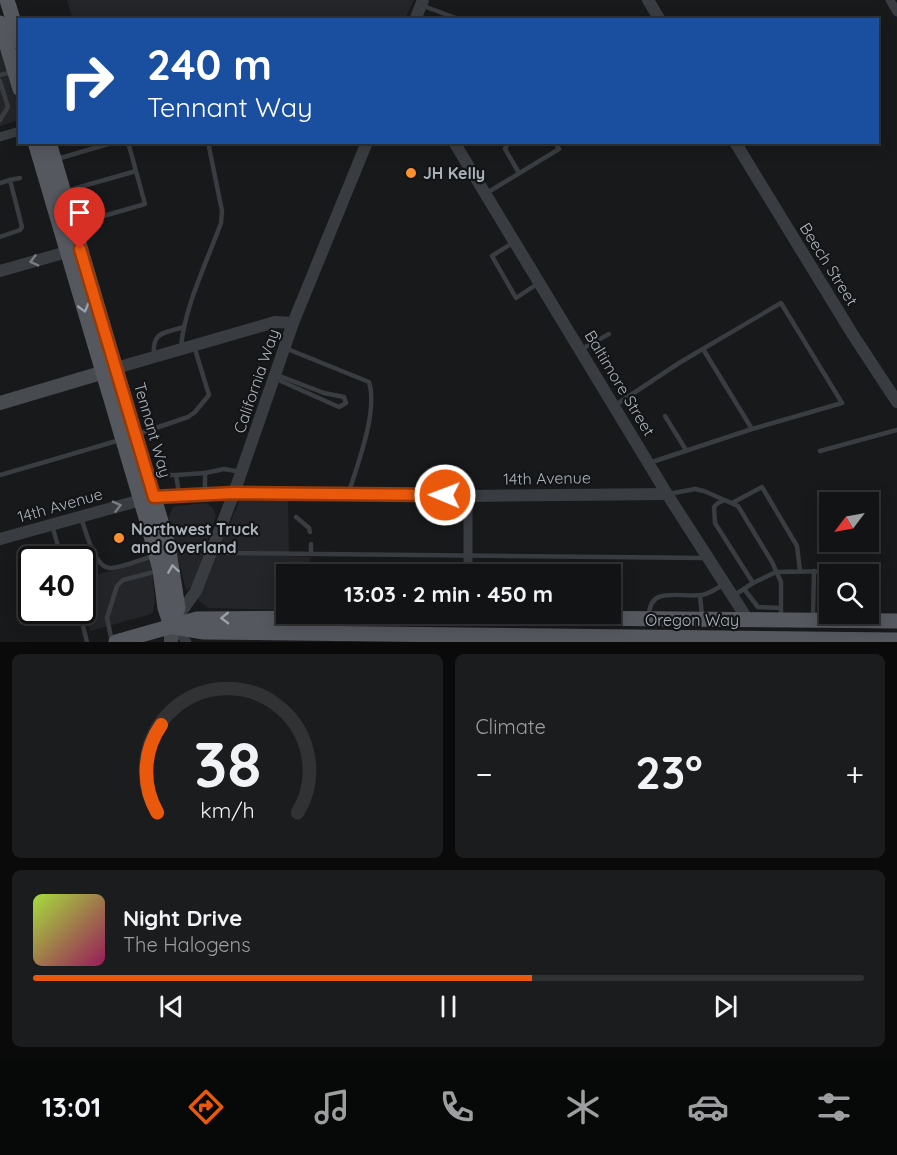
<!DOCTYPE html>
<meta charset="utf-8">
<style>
body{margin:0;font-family:Quicksand,sans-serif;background:#1b1c1d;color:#f1f3f6;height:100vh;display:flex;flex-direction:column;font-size:22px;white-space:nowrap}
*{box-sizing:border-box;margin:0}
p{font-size:20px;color:#9c9ea0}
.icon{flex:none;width:33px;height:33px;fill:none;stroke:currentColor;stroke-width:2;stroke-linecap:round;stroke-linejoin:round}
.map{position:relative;height:642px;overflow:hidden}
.panel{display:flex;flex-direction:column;gap:12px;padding:12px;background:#0a0a0b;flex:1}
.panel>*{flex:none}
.banner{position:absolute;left:18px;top:18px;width:861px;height:126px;border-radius:0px;box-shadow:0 3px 15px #0003,0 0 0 2px #313234;background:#1a4fa0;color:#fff;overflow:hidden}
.needle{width:39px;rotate:238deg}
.fabs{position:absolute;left:819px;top:492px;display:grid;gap:12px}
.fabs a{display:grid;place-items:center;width:60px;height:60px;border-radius:0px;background:#121314;box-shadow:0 3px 15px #0003,0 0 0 2px #313234;font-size:30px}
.speed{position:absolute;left:18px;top:546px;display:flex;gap:12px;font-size:30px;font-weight:700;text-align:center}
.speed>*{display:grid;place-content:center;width:78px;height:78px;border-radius:50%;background:#121314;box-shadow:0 3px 15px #0003,0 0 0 2px #313234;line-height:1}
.speed .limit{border:3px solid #111;border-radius:9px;background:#fff;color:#111}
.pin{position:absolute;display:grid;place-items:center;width:51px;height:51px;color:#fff;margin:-62px -26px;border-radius:50% 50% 50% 0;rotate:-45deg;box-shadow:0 0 6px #0007}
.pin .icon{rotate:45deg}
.me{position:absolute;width:66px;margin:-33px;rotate:271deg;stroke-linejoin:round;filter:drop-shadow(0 0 4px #0008)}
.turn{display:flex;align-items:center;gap:21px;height:126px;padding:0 30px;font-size:27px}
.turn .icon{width:78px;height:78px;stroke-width:2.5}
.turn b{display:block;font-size:42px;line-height:51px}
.big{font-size:45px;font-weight:700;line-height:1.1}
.panel .widget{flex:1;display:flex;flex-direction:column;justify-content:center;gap:9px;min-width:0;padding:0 21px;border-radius:9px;background:#1b1c1d}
.panel .dial{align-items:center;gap:0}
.dial svg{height:156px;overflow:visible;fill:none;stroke:#313234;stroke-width:7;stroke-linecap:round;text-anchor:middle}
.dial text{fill:#f1f3f6;stroke:none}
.song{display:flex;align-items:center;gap:18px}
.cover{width:72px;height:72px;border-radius:9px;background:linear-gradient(135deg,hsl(80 70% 55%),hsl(330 70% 35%))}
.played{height:6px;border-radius:3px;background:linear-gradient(90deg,#ea580c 60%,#313234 60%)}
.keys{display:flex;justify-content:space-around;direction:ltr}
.heat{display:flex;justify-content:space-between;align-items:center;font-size:33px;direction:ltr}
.panel .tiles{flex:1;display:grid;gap:12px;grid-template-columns:1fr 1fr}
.widget:last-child{grid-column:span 2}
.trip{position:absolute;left:276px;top:564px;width:345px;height:60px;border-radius:0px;background:#121314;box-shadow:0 3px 15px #0003,0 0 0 2px #313234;font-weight:700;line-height:60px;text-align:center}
.menu{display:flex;height:96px;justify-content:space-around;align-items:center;background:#070808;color:#9c9ea0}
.menu .icon{width:42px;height:42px}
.menu .on{color:#ea580c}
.menu b{font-size:27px;color:#f1f3f6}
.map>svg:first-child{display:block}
.built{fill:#242528}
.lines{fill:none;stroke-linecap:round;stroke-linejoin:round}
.service{stroke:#393c40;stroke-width:4.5}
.minor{stroke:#393c40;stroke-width:9}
.tertiary{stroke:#393c40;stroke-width:12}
.secondary{stroke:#474b50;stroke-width:14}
.primary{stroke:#55595f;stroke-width:15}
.oneway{stroke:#777d84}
.oneway2{stroke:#99a1a9}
.route-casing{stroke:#983908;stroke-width:15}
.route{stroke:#ea580c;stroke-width:10}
.poi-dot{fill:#ff902d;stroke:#131416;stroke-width:2}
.labels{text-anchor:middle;stroke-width:4.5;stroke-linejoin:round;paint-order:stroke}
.poi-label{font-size:16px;font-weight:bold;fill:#aab3bb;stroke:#131416;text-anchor:start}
.street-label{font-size:16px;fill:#aab3bb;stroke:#131416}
</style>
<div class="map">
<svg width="897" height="642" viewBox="0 0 897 642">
<rect width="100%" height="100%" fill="#18191b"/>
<g class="built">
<polygon points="67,0 414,0 405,19 73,20"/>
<polygon points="0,49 20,108 19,120 0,126"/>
<polygon points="244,499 288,500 289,556 310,557 310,574 286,574 286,610 208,608 199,601 198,597 239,502"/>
<polygon points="206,503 213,508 216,516 192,587 186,590 169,522 169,516 173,507 176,506"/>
<polygon points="151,559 155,602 152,614 90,631 83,607 82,579"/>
</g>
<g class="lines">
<g class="service">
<polyline points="421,5 461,20"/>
<polyline points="23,20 33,20"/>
<polyline points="0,75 12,72"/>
<polyline points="0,81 8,107 0,120"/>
<polyline points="508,142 505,149 519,173"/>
<polyline points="57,159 115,142"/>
<polyline points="0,183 10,180"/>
<polyline points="66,191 136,171"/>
<polyline points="485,194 559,149 555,142"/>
<polyline points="76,224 145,204 128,142"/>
<polyline points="0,237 20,230 22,227 10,180 20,178"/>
<polyline points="514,242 492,256 516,298 537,284"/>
<path d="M181,347C184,308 208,259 221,223L222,211L208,142"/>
<path d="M285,348L369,382C378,411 358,463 349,492"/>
<polyline points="703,349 752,429"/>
<polyline points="580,350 609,334"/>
<path d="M154,354C152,331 165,333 184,327"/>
<polyline points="274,378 339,407 346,403 344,397 324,393 277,375"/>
<polyline points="614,406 679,363 781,303 842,403 752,429 649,463"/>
<polyline points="665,416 686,450"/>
<polyline points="138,434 188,417 195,412 209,395 194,346"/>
<polyline points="820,451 897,430"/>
<polyline points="205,473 224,469 241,472"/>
<polyline points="0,475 120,440"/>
<polyline points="152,475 176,475 179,493"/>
<polyline points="176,475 205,473 205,493"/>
<polyline points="668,494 695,489 704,491 738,506 772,562 781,582 781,617"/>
<polyline points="723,501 718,503 714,507 715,523 753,583 776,572 837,571 839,574"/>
<polyline points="732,503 762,487 797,546 800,571"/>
<polyline points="296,517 309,528 310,532"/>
<path d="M81,518C86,531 95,570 111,568C125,567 140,560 153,556"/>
<polyline points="52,525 62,560"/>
<polyline points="311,544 311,554"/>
<polyline points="215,549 228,553 704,558"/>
<polyline points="744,589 758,607 781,608"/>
<polyline points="700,595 702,616"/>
<polyline points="733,596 753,583"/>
<polyline points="79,610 87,642"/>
<path d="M649,616C649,585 681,598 702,595C709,594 717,588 723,585"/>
<polyline points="813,617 814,571"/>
<polyline points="112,642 107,618 117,586 123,580 158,571"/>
</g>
<g class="minor">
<polyline points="890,0 897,12"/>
<polyline points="0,137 20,131"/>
<polyline points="468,574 468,496"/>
<polyline points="174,629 187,642"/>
</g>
<g class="tertiary">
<polyline points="648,0 660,20"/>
<polyline points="415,20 423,0"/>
<polyline points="454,142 667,494 748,620"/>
<polyline points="735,142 853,335 897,402"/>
<polyline points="0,271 74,250"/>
<polyline points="116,368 275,322 293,323"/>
<polyline points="0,539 141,500 179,495 234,493 468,496 667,494"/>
<polyline points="176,619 196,591 234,493 293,323 367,142"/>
</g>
<g class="secondary">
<polyline points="0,403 111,370"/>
<polyline points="171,626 171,642"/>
</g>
<g class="primary">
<polyline points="7,0 20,42"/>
<polyline points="0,23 20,89"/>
<polyline points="35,142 149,528 160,570 165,608 171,626"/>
<polyline points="49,142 168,545 178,608 171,626"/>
<polyline points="174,627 204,632 897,640"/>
<polyline points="116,642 197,619 467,617 897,621"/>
</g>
</g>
<defs><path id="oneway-chevron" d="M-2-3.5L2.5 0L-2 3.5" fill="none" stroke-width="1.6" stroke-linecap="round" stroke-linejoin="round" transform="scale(1.5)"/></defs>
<g class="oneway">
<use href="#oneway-chevron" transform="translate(34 261) rotate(165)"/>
<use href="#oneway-chevron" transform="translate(117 506) rotate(-14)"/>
</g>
<g class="oneway2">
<use href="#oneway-chevron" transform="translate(84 308) rotate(74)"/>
<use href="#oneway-chevron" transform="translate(173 569) rotate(-99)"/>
<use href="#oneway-chevron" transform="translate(225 618) rotate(179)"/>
</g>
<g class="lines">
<defs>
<polyline id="route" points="80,249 154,497 234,493 445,495"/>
</defs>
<use href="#route" class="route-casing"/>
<use href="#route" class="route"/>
</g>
<g class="poi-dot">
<circle cx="411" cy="173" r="6"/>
<circle cx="119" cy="538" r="6"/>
</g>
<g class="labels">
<g class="poi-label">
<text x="423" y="179">JH Kelly</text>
<text x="131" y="535">Northwest Truck<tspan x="131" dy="18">and Overland</tspan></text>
</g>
<g class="street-label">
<text transform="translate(829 264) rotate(58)" y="6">Beech Street</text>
<text transform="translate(256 381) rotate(-71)" y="6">California Way</text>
<text transform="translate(620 383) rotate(59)" y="6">Baltimore Street</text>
<text transform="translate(153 430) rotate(74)" y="6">Tennant Way</text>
<text transform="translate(547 478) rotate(-1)" y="6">14th Avenue</text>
<text transform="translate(60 505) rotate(-16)" y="6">14th Avenue</text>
<text x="692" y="626">Oregon Way</text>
</g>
</g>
</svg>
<div class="fabs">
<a><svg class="needle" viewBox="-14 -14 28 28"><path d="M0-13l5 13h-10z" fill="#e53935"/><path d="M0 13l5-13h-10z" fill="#9c9ea0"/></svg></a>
<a><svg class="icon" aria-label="search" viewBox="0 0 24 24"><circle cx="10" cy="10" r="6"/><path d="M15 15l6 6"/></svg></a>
</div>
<div class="speed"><div class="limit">40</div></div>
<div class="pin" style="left:80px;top:249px;background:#d93025"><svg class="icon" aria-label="arrive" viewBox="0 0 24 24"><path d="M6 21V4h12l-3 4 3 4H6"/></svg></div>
<svg class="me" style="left:445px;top:495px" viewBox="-20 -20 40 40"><circle r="17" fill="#ea580c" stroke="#fff" stroke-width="3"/><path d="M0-11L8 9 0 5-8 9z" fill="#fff"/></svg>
<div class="trip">13:03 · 2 min · 450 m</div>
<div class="banner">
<div class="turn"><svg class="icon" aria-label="right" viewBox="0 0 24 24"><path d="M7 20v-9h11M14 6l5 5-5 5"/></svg><div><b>240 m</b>Tennant Way</div></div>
</div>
</div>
<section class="panel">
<div class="tiles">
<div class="widget dial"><svg viewBox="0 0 100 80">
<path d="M14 69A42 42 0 1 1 86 69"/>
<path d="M14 69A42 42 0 0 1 16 24" stroke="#ea580c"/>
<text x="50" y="56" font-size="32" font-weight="700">38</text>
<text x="50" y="72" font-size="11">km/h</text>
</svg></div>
<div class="widget"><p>Climate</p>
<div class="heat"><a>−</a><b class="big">23°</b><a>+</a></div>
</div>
<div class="widget">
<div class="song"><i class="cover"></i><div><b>Night Drive</b><p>The Halogens</p></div></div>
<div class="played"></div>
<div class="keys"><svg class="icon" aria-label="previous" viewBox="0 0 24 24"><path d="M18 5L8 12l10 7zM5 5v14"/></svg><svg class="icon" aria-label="pause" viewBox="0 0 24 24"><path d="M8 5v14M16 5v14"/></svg><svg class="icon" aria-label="next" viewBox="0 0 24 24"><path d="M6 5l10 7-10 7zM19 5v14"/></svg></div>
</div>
</div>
</section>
<nav class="menu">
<b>13:01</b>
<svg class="icon on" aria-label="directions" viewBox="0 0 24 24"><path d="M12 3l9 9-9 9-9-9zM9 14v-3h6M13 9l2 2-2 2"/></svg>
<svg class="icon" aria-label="music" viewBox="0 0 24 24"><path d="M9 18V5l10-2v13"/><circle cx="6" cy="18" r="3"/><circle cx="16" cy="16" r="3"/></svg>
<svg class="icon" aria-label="phone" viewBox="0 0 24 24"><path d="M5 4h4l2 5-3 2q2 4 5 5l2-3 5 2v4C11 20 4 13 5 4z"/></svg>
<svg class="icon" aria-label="climate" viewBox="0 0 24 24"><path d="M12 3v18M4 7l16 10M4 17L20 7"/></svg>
<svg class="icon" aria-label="car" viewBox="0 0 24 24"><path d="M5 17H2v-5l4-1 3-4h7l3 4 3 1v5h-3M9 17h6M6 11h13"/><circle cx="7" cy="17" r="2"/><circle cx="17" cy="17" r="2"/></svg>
<svg class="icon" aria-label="filters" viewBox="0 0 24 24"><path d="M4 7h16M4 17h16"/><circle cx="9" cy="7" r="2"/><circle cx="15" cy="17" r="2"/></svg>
</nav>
